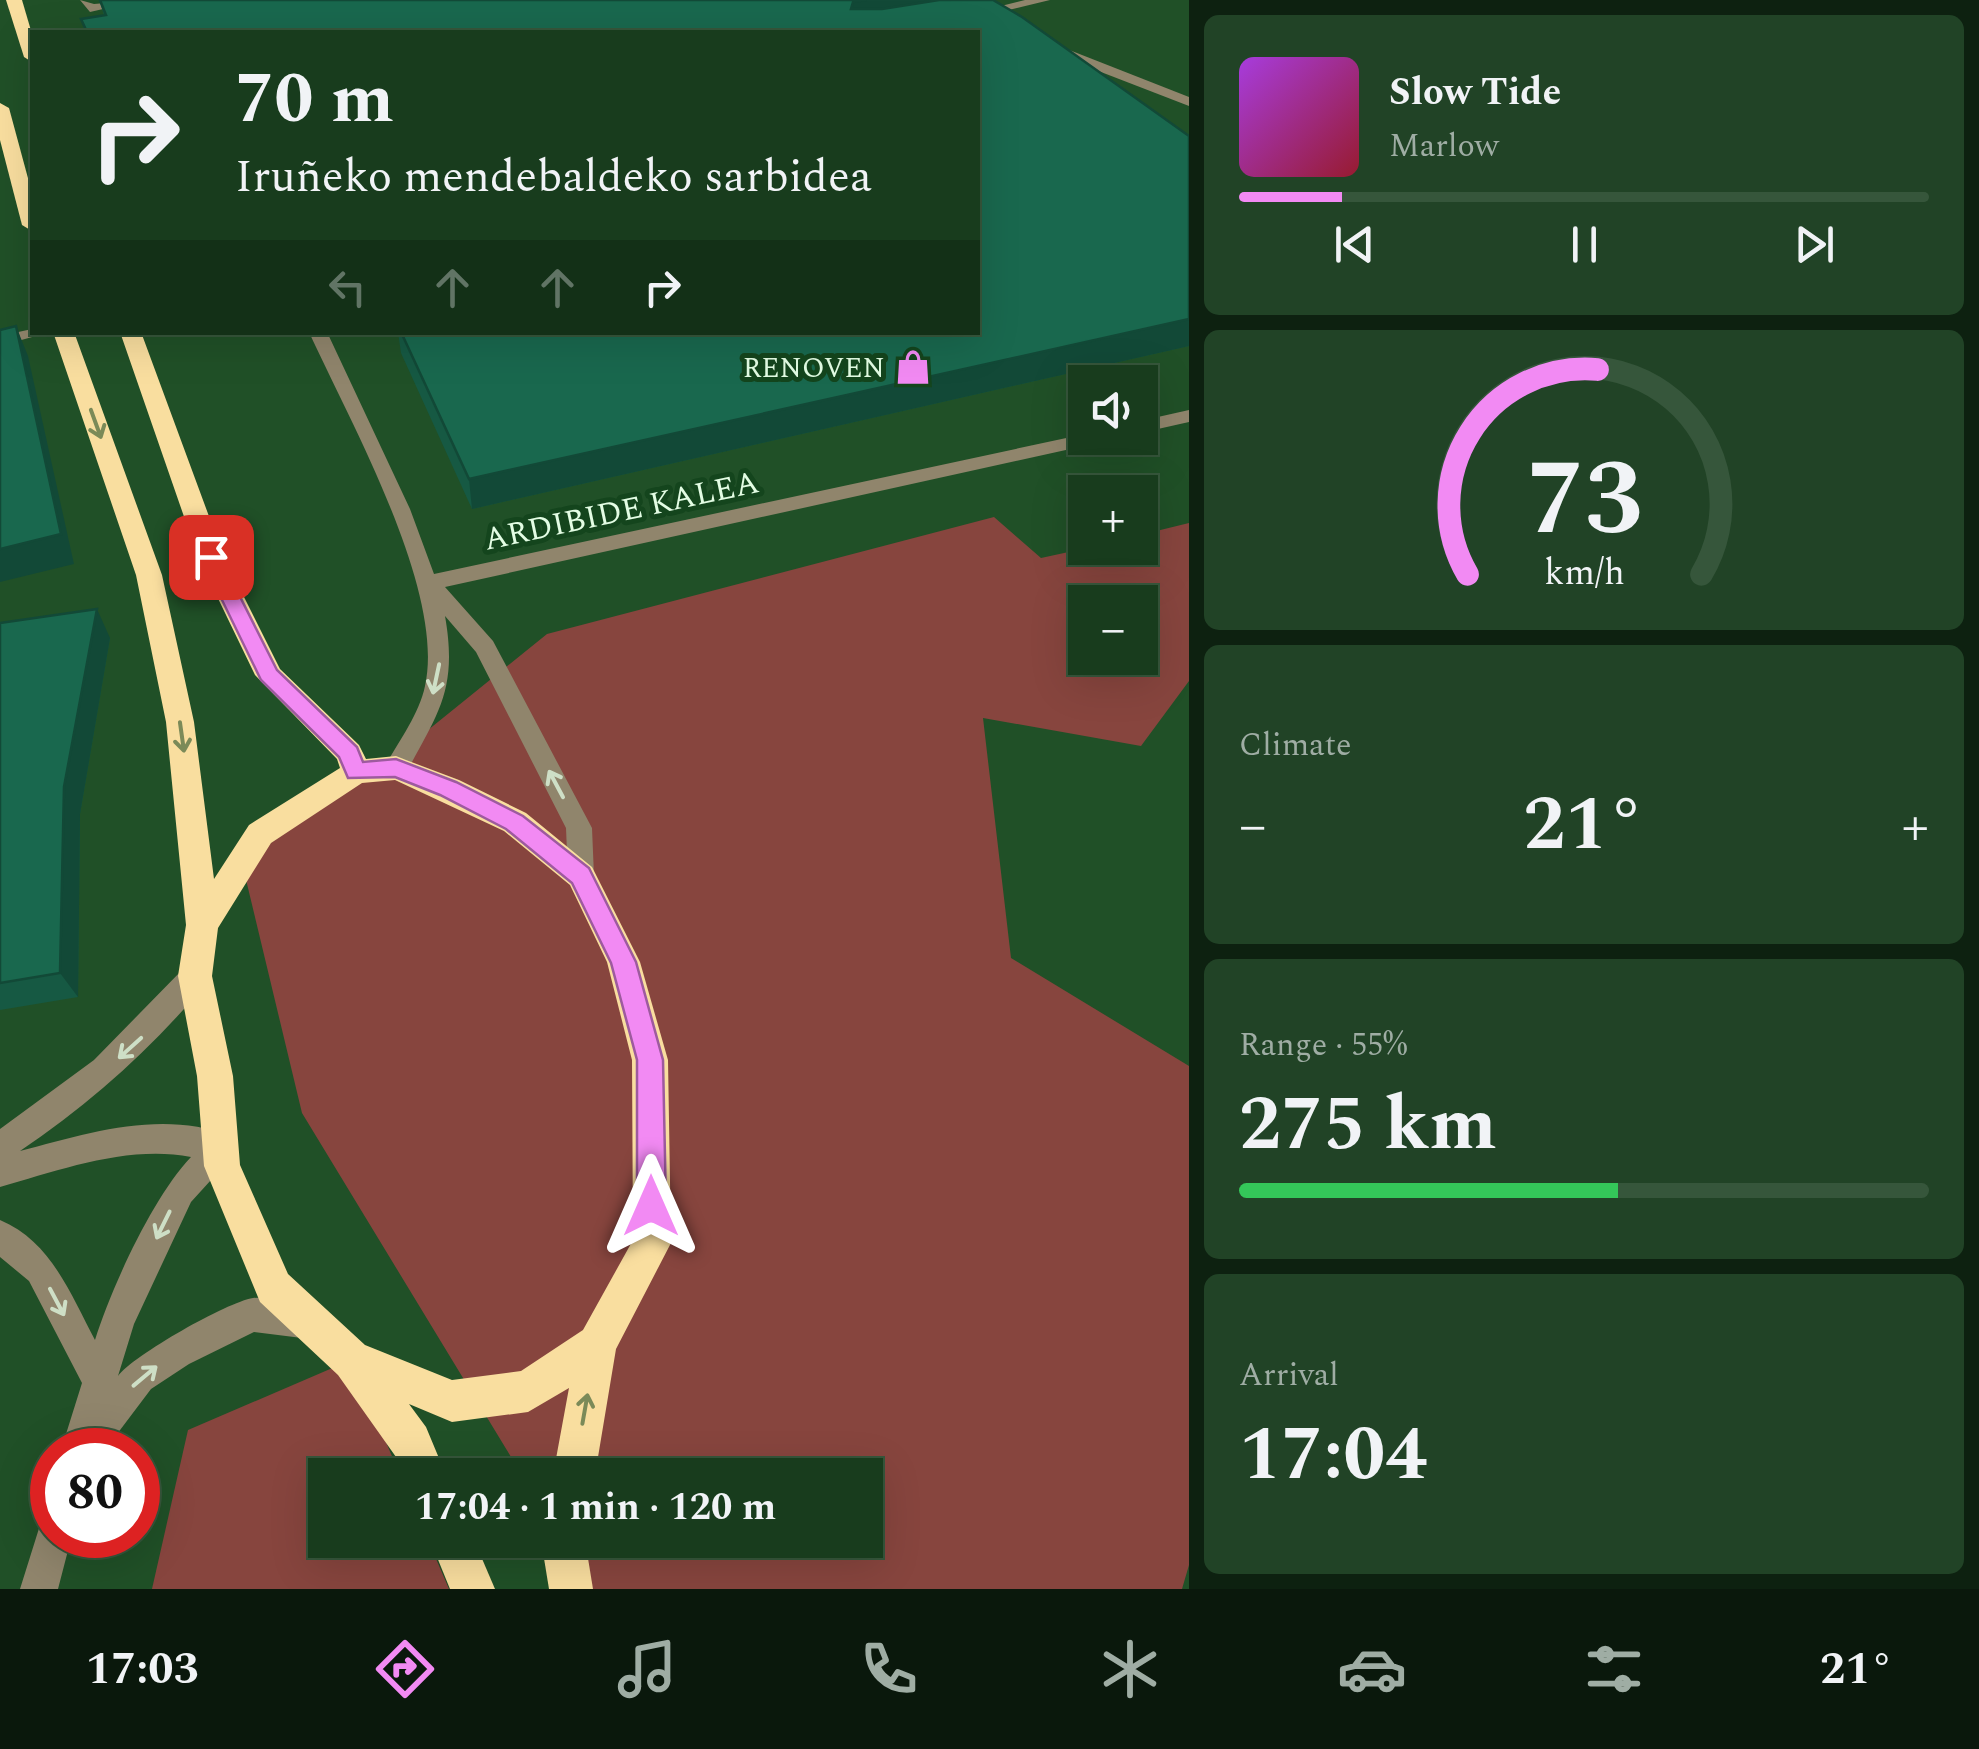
<!DOCTYPE html>
<meta charset="utf-8">
<style>
body{margin:0;font-family:Spectral,serif;background:#214326;color:#f1f3f6;height:100vh;display:flex;flex-direction:column;font-size:38px;white-space:nowrap}
*{box-sizing:border-box;margin:0}
p{font-size:32px;color:#9fada4}
.icon{flex:none;width:55px;height:55px;fill:none;stroke:currentColor;stroke-width:2;stroke-linecap:round;stroke-linejoin:round}
.map{position:relative;flex:1;overflow:hidden}
.sheet{display:flex;flex-direction:column;gap:15px;padding:15px;background:#0d2110;width:790px}
.sheet>*{flex:none}
.top-card{position:absolute;left:30px;top:30px;width:950px;height:305px;border-radius:0px;box-shadow:0 10px 40px #0002,0 0 0 2px #36563b;background:#183c1d;color:#f1f3f6;overflow:hidden}
.buttons{position:absolute;left:1068px;top:365px;display:grid;gap:20px}
.buttons a{display:grid;place-items:center;width:90px;height:90px;border-radius:0px;background:#183c1d;box-shadow:0 10px 40px #0002,0 0 0 2px #36563b;font-size:50px}
.speed{position:absolute;left:30px;top:1428px;display:flex;gap:20px;font-size:50px;font-weight:700;text-align:center}
.speed>*{display:grid;place-content:center;width:130px;height:130px;border-radius:50%;background:#183c1d;box-shadow:0 10px 40px #0002,0 0 0 2px #36563b;line-height:1}
.speed .limit{border:15px solid #d22;background:#fff;color:#111}
.pin{position:absolute;display:grid;place-items:center;width:85px;height:85px;color:#fff;margin:-42px;border-radius:20px;box-shadow:0 5px 15px #0006}
.me{position:absolute;width:110px;margin:-55px;rotate:0deg;stroke-linejoin:round;filter:drop-shadow(0 0 8px #0008)}
.turn{display:flex;align-items:center;gap:35px;height:210px;padding:0 40px;font-size:45px}
.turn .icon{width:130px;height:130px;stroke-width:2.5}
.turn b{display:block;font-size:70px;line-height:85px}
.lanes{display:flex;align-items:center;height:95px;padding:0 40px;background:#0003;justify-content:center;gap:50px;direction:ltr}
.lanes .off{opacity:.35}
.big{font-size:75px;font-weight:700;line-height:1.1}
.sheet .widget{flex:1;display:flex;flex-direction:column;justify-content:center;gap:15px;min-width:0;padding:0 35px;border-radius:15px;background:#214326}
.sheet .dial{align-items:center;gap:0}
.dial svg{height:260px;overflow:visible;fill:none;stroke:#36563b;stroke-width:7;stroke-linecap:round;text-anchor:middle}
.dial text{fill:#f1f3f6;stroke:none}
.song{display:flex;align-items:center;gap:30px}
.cover{width:120px;height:120px;border-radius:15px;background:linear-gradient(135deg,hsl(280 70% 55%),hsl(350 70% 35%))}
.played{height:10px;border-radius:5px;background:linear-gradient(90deg,#f28af3 15%,#36563b 15%)}
.keys{display:flex;justify-content:space-around;direction:ltr}
.heat{display:flex;justify-content:space-between;align-items:center;font-size:55px;direction:ltr}
.charge{height:15px;border-radius:8px;background:linear-gradient(90deg,#34c759 55%,#36563b 0)}
.trip{position:absolute;left:308px;top:1458px;width:575px;height:100px;border-radius:0px;background:#183c1d;box-shadow:0 10px 40px #0002,0 0 0 2px #36563b;font-weight:700;line-height:100px;text-align:center}
.menu{display:flex;height:160px;justify-content:space-around;align-items:center;background:#0a180c;color:#9fada4}
.menu .icon{width:70px;height:70px}
.menu .active{color:#f28af3}
.menu b{font-size:45px;color:#f1f3f6}
main{display:flex;flex:1;min-height:0}
.map>svg:first-child{display:block}
.green{fill:#87453e;fill-rule:evenodd}
.lines{fill:none;stroke-linecap:round;stroke-linejoin:round}
.minor{fill:#90856c;fill-rule:evenodd}
.highway{fill:#f9de9f;fill-rule:evenodd}
.wall{fill:#165943}
.shaded-wall{fill:#124937}
.building{fill:#19684e;stroke:#124937;stroke-width:2.5}
.oneway{stroke:#7b8a58}
.oneway2{stroke:#cedfc6}
.route{fill:#f28af3;stroke:#9d5a9e;stroke-width:2.5}
.labels{text-anchor:middle;stroke-width:10;stroke-linejoin:round;paint-order:stroke}
.far-poi-label{font-size:28px;fill:#e3fde4;stroke:#14451d;text-anchor:end}
.street-label{font-size:32px;fill:#e3fde4;stroke:#14451d}
</style>
<main>
<div class="map">
<svg width="1189" height="1589" viewBox="0 0 1189 1589">
<rect width="100%" height="100%" fill="#205027"/>
<g class="green">
<path d="M994,517L1041,558L1087,548H1140V535L1189,523V681L1141,746L983,718L1011,958L1189,1066V1565L1182,1589H591L561,1540H865V1475H522L302,1113L242,863L407,747L547,634ZM1085,602H1140V658H1085Z"/>
<polygon points="351,1360 400,1475 325,1475 325,1540 428,1540 449,1589 152,1589 188,1430"/>
</g>
<g class="lines">
<g class="minor">
<polygon points="80,0 94,4 142,0 90,12"/>
<polygon points="1025,0 1050,0 975,18 969,14"/>
<polygon points="1044,44 1054,44 1189,97 1189,106 1044,50"/>
<polygon points="32,329 32,332 50,332 0,346 0,336"/>
<path d="M309,332H327L410,509L434,574L1085,434V438H1103L1093,444L445,587L493,641L592,828L594,876L590,884L581,887L572,884L568,876L566,828L476,652L445,616C458,690 438,713 405,775H387L384,768C398,742 419,715 425,686C446,591 349,420 309,332Z"/>
<polygon points="1189,410 1189,422 1140,433 1140,421"/>
<path d="M195,964L205,967L209,976L205,985C150,1050 90,1104 20,1151C88,1133 162,1109 231,1136L235,1147L231,1158L191,1202L134,1324L118,1376C134,1355 227,1302 253,1298C272,1296 304,1303 322,1310L327,1322L322,1334L310,1339L254,1332L189,1364L151,1389L105,1450H61L82,1383L29,1281L0,1257V1220C51,1241 71,1295 95,1340C112,1286 153,1197 191,1157C127,1145 61,1170 0,1187V1129L94,1060L185,967Z"/>
<polygon points="52,1517 52,1535 72,1535 58,1589 20,1589 41,1522"/>
</g>
<g class="highway">
<polygon points="6,0 22,0 32,34 32,62 24,57"/>
<polygon points="0,103 9,108 32,193 32,231 22,225 0,140"/>
<path d="M53,332H74L162,575L194,722L214,879L249,825L340,768L337,759L255,675L198,557L120,332H141L224,557L280,669L359,745L366,759L396,756L406,760L459,780L526,813L592,867L640,962L668,1060L671,1243L616,1349L595,1475H553L569,1388L528,1412L452,1422L409,1404L426,1427L446,1475H404L396,1457L338,1375L260,1302L204,1166L197,1076L178,976L186,925L166,722L136,575ZM395,780L504,831L570,885L607,962L632,1060L633,1240L583,1330L521,1371L452,1380L365,1345L288,1274L240,1165L233,1076L212,976L218,928L271,843L362,783Z"/>
<polygon points="430,1540 474,1540 495,1589 450,1589"/>
<polygon points="541,1540 585,1540 593,1589 549,1589"/>
</g>
</g>
<g class="wall">
<polygon points="99,0 993,0 1022,17 1189,136 1189,346 472,509 401,353 398,332 978,332 978,32 85,32 81,19 104,15"/>
<polygon points="0,623 110,638 80,814 78,997 0,1010"/>
</g>
<g class="shaded-wall">
<polygon points="866,0 967,0 849,28 853,2"/>
<polygon points="1189,319 1189,346 472,509 469,479"/>
<polygon points="16,326 28,356 74,564 0,582 0,549"/>
<polygon points="97,609 110,638 80,814 78,997 60,973 64,787"/>
</g>
<g class="building">
<polygon points="100,0 866,0 853,2 851,9 882,9 939,0 993,0 1022,17 1189,136 1189,319 469,479 401,332 978,332 978,32 87,32 81,19 106,15"/>
<polygon points="16,326 61,534 0,549 0,330"/>
<polygon points="97,609 64,787 60,973 0,983 0,623"/>
</g>
<defs><path id="oneway-shaft" d="M-6 0H5M1.5-3L5.5 0L1.5 3" fill="none" stroke-width="1.6" stroke-linecap="round" stroke-linejoin="round" transform="scale(2.5)"/></defs>
<g class="oneway">
<use href="#oneway-shaft" transform="translate(96 424) rotate(70)"/>
<use href="#oneway-shaft" transform="translate(182 737) rotate(82)"/>
<use href="#oneway-shaft" transform="translate(585 1409) rotate(-80)"/>
</g>
<g class="oneway2">
<use href="#oneway-shaft" transform="translate(436 679) rotate(102)"/>
<use href="#oneway-shaft" transform="translate(556 784) rotate(-118)"/>
<use href="#oneway-shaft" transform="translate(130 1048) rotate(138)"/>
<use href="#oneway-shaft" transform="translate(163 1225) rotate(116)"/>
<use href="#oneway-shaft" transform="translate(57 1302) rotate(62)"/>
<use href="#oneway-shaft" transform="translate(145 1376) rotate(-40)"/>
</g>
<polygon class="route" points="211,550 220,557 277,670 357,747 363,762 396,759 456,782 523,816 589,868 636,962 663,1060 666,1206 661,1217 651,1221 641,1217 637,1206 637,1060 611,963 572,883 506,829 440,795 395,777 348,778 339,757 261,680 201,557"/>
<defs>
<symbol id="shop-bare" viewBox="-9 -9 18 18"><path d="M-5-2.5h2.3a2.7 3.5 0 0 1 5.4 0H5L5.5 6h-11ZM-1.5-2.5h3a1.5 2.3 0 0 0-3 0Z" fill="#f28af3" stroke="#14451d" stroke-width="2.5" paint-order="stroke"/></symbol>
</defs>
<g fill-rule="evenodd">
<use href="#shop-bare" x="888" y="342" width="50" height="50"/>
</g>
<g class="labels">
<g class="far-poi-label">
<text x="885" y="377">RENOVEN</text>
</g>
<g class="street-label">
<text transform="translate(621 510) rotate(-12)" y="11">ARDIBIDE KALEA</text>
</g>
</g>
</svg>
<div class="buttons">
<a><svg class="icon" aria-label="sound" viewBox="0 0 24 24"><path d="M4 9h4l5-4v14l-5-4H4zM17 9q2 3 0 6"/></svg></a>
<a>+</a>
<a>−</a>
</div>
<div class="speed"><div class="limit">80</div></div>
<div class="pin" style="left:211px;top:557px;background:#d93025"><svg class="icon" aria-label="arrive" viewBox="0 0 24 24"><path d="M6 21V4h12l-3 4 3 4H6"/></svg></div>
<svg class="me" style="left:651px;top:1206px" viewBox="-20 -20 40 40"><path d="M0-17L14 15 0 8-14 15z" fill="#f28af3" stroke="#fff" stroke-width="4"/></svg>
<div class="trip">17:04 · 1 min · 120 m</div>
<div class="top-card">
<div class="turn"><svg class="icon" aria-label="right" viewBox="0 0 24 24"><path d="M7 20v-9h11M14 6l5 5-5 5"/></svg><div><b>70 m</b>Iruñeko mendebaldeko sarbidea</div></div>
<div class="lanes"><svg class="icon off" aria-label="left" viewBox="0 0 24 24"><path d="M17 20v-9H6M10 6l-5 5 5 5"/></svg><svg class="icon off" aria-label="ahead" viewBox="0 0 24 24"><path d="M12 20V5M6 11l6-6 6 6"/></svg><svg class="icon off" aria-label="ahead" viewBox="0 0 24 24"><path d="M12 20V5M6 11l6-6 6 6"/></svg><svg class="icon" aria-label="right" viewBox="0 0 24 24"><path d="M7 20v-9h11M14 6l5 5-5 5"/></svg></div>
</div>
</div>
<section class="sheet">
<div class="widget">
<div class="song"><i class="cover"></i><div><b>Slow Tide</b><p>Marlow</p></div></div>
<div class="played"></div>
<div class="keys"><svg class="icon" aria-label="previous" viewBox="0 0 24 24"><path d="M18 5L8 12l10 7zM5 5v14"/></svg><svg class="icon" aria-label="pause" viewBox="0 0 24 24"><path d="M8 5v14M16 5v14"/></svg><svg class="icon" aria-label="next" viewBox="0 0 24 24"><path d="M6 5l10 7-10 7zM19 5v14"/></svg></div>
</div>
<div class="widget dial"><svg viewBox="0 0 100 80">
<path d="M14 69A42 42 0 1 1 86 69"/>
<path d="M14 69A42 42 0 0 1 54 6" stroke="#f28af3"/>
<text x="50" y="56" font-size="32" font-weight="700">73</text>
<text x="50" y="72" font-size="11">km/h</text>
</svg></div>
<div class="widget"><p>Climate</p>
<div class="heat"><a>−</a><b class="big">21°</b><a>+</a></div>
</div>
<div class="widget"><p>Range · 55%</p><b class="big">275 km</b><div class="charge"></div></div>
<div class="widget"><p>Arrival</p><b class="big">17:04</b></div>
</section>
</main>
<nav class="menu">
<b>17:03</b>
<svg class="icon active" aria-label="directions" viewBox="0 0 24 24"><path d="M12 3l9 9-9 9-9-9zM9 14v-3h6M13 9l2 2-2 2"/></svg>
<svg class="icon" aria-label="music" viewBox="0 0 24 24"><path d="M9 18V5l10-2v13"/><circle cx="6" cy="18" r="3"/><circle cx="16" cy="16" r="3"/></svg>
<svg class="icon" aria-label="phone" viewBox="0 0 24 24"><path d="M5 4h4l2 5-3 2q2 4 5 5l2-3 5 2v4C11 20 4 13 5 4z"/></svg>
<svg class="icon" aria-label="climate" viewBox="0 0 24 24"><path d="M12 3v18M4 7l16 10M4 17L20 7"/></svg>
<svg class="icon" aria-label="car" viewBox="0 0 24 24"><path d="M5 17H2v-5l4-1 3-4h7l3 4 3 1v5h-3M9 17h6M6 11h13"/><circle cx="7" cy="17" r="2"/><circle cx="17" cy="17" r="2"/></svg>
<svg class="icon" aria-label="filters" viewBox="0 0 24 24"><path d="M4 7h16M4 17h16"/><circle cx="9" cy="7" r="2"/><circle cx="15" cy="17" r="2"/></svg>
<b>21°</b>
</nav>
